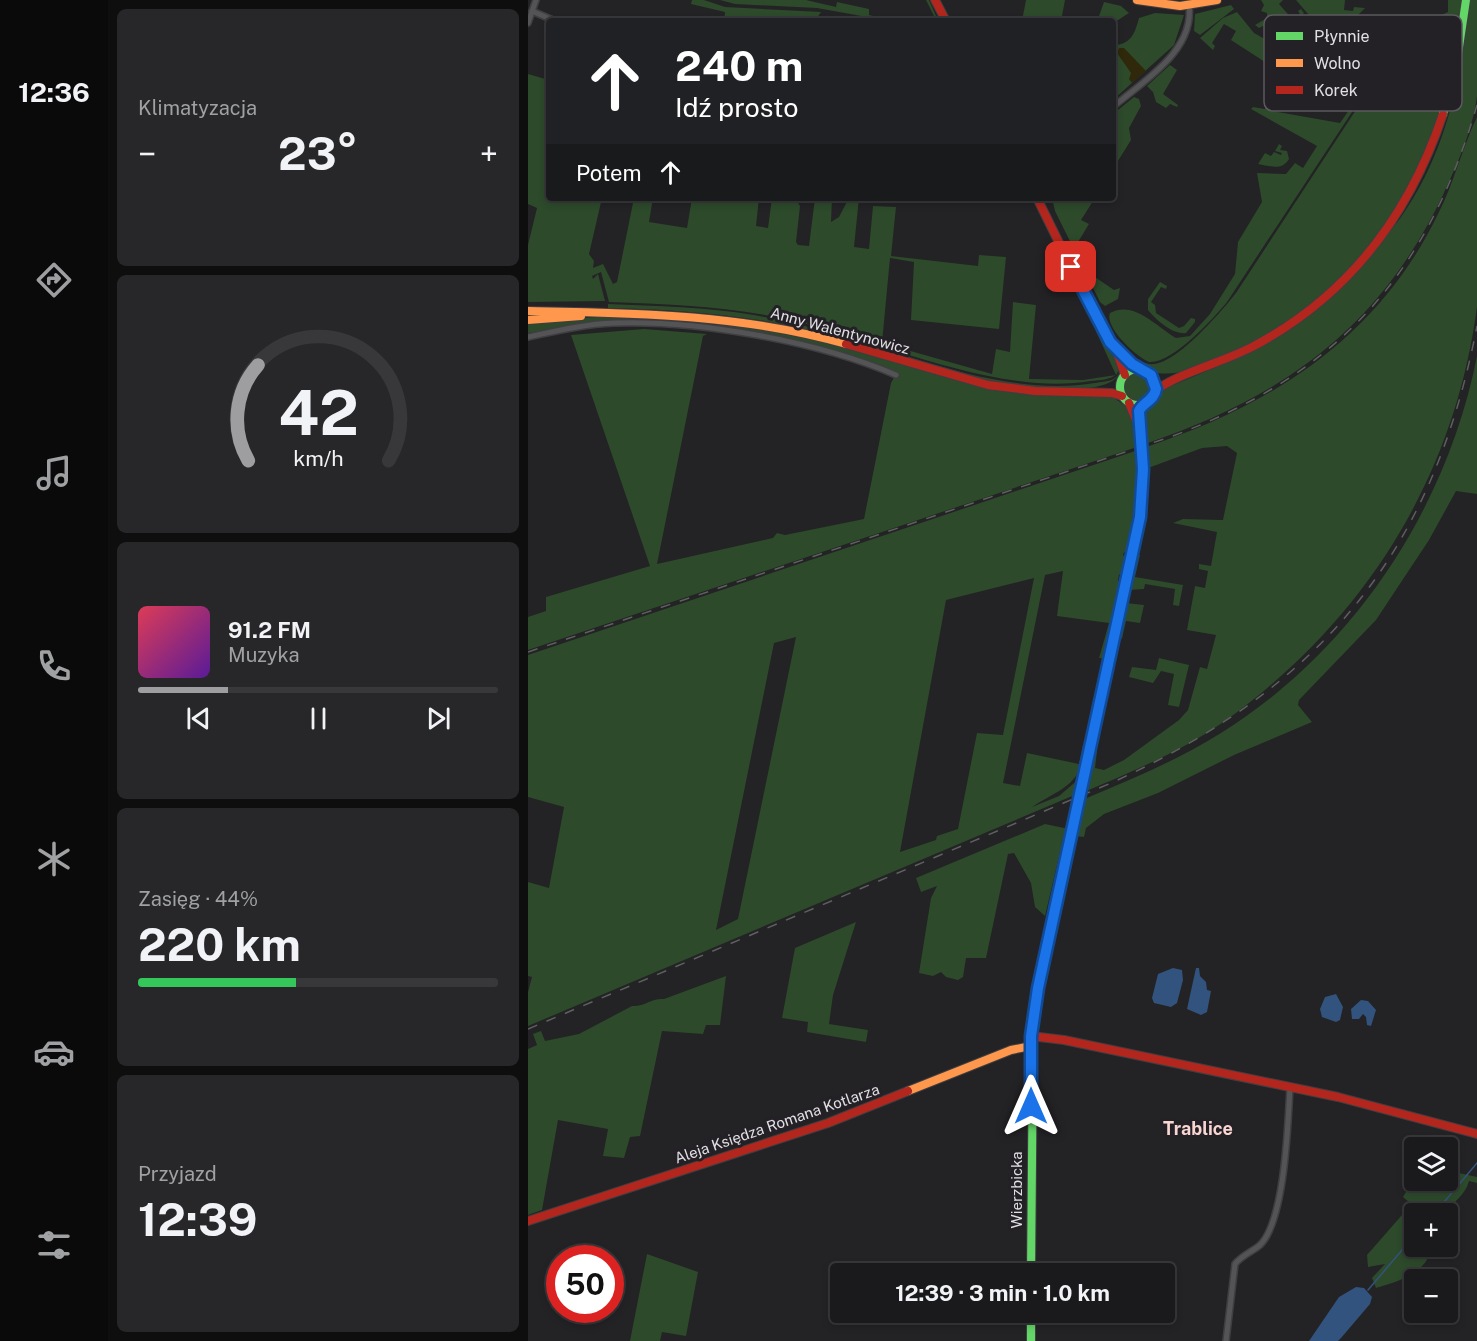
<!DOCTYPE html>
<html lang="pl">
<meta charset="utf-8">
<style>
body{margin:0;font-family:"Public Sans",sans-serif;background:#272729;color:#f1f3f6;height:100vh;display:flex;flex-direction:column;font-size:22px;white-space:nowrap}
*{box-sizing:border-box;margin:0}
p{font-size:20px;color:#9fa1a3}
.icon{flex:none;width:33px;height:33px;fill:none;stroke:currentColor;stroke-width:2;stroke-linecap:round;stroke-linejoin:round}
.map{position:relative;flex:1;overflow:hidden}
.drawer{display:flex;flex-direction:column;gap:9px;padding:9px;background:#0e0e0f;width:420px}
.drawer>*{flex:none}
.top-card{position:absolute;left:18px;top:18px;width:570px;height:183px;border-radius:6px;box-shadow:0 3px 9px #0003,0 0 0 2px #38383b;background:#202124;color:#fff;overflow:hidden}
.tools{position:absolute;left:876px;top:1137px;display:grid;gap:12px}
.tools a{display:grid;place-items:center;width:54px;height:54px;border-radius:6px;background:#1a1a1c;box-shadow:0 3px 9px #0003,0 0 0 2px #38383b;font-size:30px}
.speed{position:absolute;left:18px;top:1245px;display:flex;gap:12px;font-size:30px;font-weight:700;text-align:center}
.speed>*{display:grid;place-content:center;width:78px;height:78px;border-radius:50%;background:#1a1a1c;box-shadow:0 3px 9px #0003,0 0 0 2px #38383b;line-height:1}
.speed .limit{border:9px solid #d22;background:#fff;color:#111}
.pin{position:absolute;display:grid;place-items:center;width:51px;height:51px;color:#fff;margin:-26px;border-radius:12px;box-shadow:0 3px 9px #0006}
.me{position:absolute;width:66px;margin:-33px;rotate:0deg;stroke-linejoin:round;filter:drop-shadow(0 0 4px #0008)}
.turn{display:flex;align-items:center;gap:21px;height:126px;padding:0 30px;font-size:27px}
.turn .icon{width:78px;height:78px;stroke-width:2.5}
.turn b{display:block;font-size:42px;line-height:51px}
.then{display:flex;align-items:center;height:57px;padding:0 30px;background:#0003;gap:12px;font-size:22px}
.big{font-size:45px;font-weight:700;line-height:1.1}
.drawer .card{flex:1;display:flex;flex-direction:column;justify-content:center;gap:9px;min-width:0;padding:0 21px;border-radius:9px;background:#272729}
.drawer .dial{align-items:center;gap:0}
.dial svg{height:156px;overflow:visible;fill:none;stroke:#38383b;stroke-width:7;stroke-linecap:round;text-anchor:middle}
.dial text{fill:#f1f3f6;stroke:none}
.song{display:flex;align-items:center;gap:18px}
.cover{width:72px;height:72px;border-radius:9px;background:linear-gradient(135deg,hsl(350 70% 55%),hsl(270 70% 35%))}
.played{height:6px;border-radius:3px;background:linear-gradient(90deg,#9e9da0 25%,#38383b 25%)}
.keys{display:flex;justify-content:space-around;direction:ltr}
.heat{display:flex;justify-content:space-between;align-items:center;font-size:33px;direction:ltr}
.charge{height:9px;border-radius:4px;background:linear-gradient(90deg,#34c759 44%,#38383b 0)}
.trip{position:absolute;left:302px;top:1263px;width:345px;height:60px;border-radius:6px;background:#1a1a1c;box-shadow:0 3px 9px #0003,0 0 0 2px #38383b;font-weight:700;line-height:60px;text-align:center}
main{display:flex;flex:1;min-height:0}
.tabs{display:flex;flex-direction:column;width:108px;justify-content:space-around;align-items:center;background:#0a0a0b;color:#9fa1a3}
.tabs .icon{width:42px;height:42px}
.tabs .selected{color:#9e9da0}
.tabs b{font-size:27px;color:#f1f3f6}
.map>svg:first-child{display:block}
.green{fill:#2d4a2b;fill-rule:evenodd}
.sand{fill:#2f280b}
.water{fill:#32537d}
.lines{fill:none;stroke-linecap:round;stroke-linejoin:round}
.stream{stroke:#32537d;stroke-width:1.5}
.street-casing{stroke:#3f3e41;stroke-width:8}
.fast-casing{stroke:#3f3e41;stroke-width:10}
.slow-casing{stroke:#3f3e41;stroke-width:10}
.jam-casing{stroke:#3f3e41;stroke-width:10}
.street{stroke:#545355;stroke-width:5}
.fast{stroke:#63d668;stroke-width:8}
.slow{stroke:#ff974d;stroke-width:8}
.jam{stroke:#b3261e;stroke-width:8}
.rail{stroke:#5f5f61;stroke-width:1.5;stroke-dasharray:10 10;stroke-linecap:butt}
.route-casing{stroke:#114b97;stroke-width:15}
.route{stroke:#1a73e8;stroke-width:10}
.labels{text-anchor:middle;stroke-width:6;stroke-linejoin:round;paint-order:stroke}
.street-label{font-size:15px;fill:#e1dfe3;stroke:#232126}
.quarter-label{font-size:18px;font-weight:bold;fill:#fad6d2;stroke:#232126}
.key{fill:#232126;stroke:#5c5a5f;stroke-width:1.5}
.key-label{font-size:16px;fill:#e1dfe3}
</style>
<main>
<nav class="tabs">
<b>12:36</b>
<svg class="icon selected" aria-label="directions" viewBox="0 0 24 24"><path d="M12 3l9 9-9 9-9-9zM9 14v-3h6M13 9l2 2-2 2"/></svg>
<svg class="icon" aria-label="music" viewBox="0 0 24 24"><path d="M9 18V5l10-2v13"/><circle cx="6" cy="18" r="3"/><circle cx="16" cy="16" r="3"/></svg>
<svg class="icon" aria-label="phone" viewBox="0 0 24 24"><path d="M5 4h4l2 5-3 2q2 4 5 5l2-3 5 2v4C11 20 4 13 5 4z"/></svg>
<svg class="icon" aria-label="climate" viewBox="0 0 24 24"><path d="M12 3v18M4 7l16 10M4 17L20 7"/></svg>
<svg class="icon" aria-label="car" viewBox="0 0 24 24"><path d="M5 17H2v-5l4-1 3-4h7l3 4 3 1v5h-3M9 17h6M6 11h13"/><circle cx="7" cy="17" r="2"/><circle cx="17" cy="17" r="2"/></svg>
<svg class="icon" aria-label="filters" viewBox="0 0 24 24"><path d="M4 7h16M4 17h16"/><circle cx="9" cy="7" r="2"/><circle cx="15" cy="17" r="2"/></svg>
</nav>
<section class="drawer">
<div class="card"><p>Klimatyzacja</p>
<div class="heat"><a>−</a><b class="big">23°</b><a>+</a></div>
</div>
<div class="card dial"><svg viewBox="0 0 100 80">
<path d="M14 69A42 42 0 1 1 86 69"/>
<path d="M14 69A42 42 0 0 1 19 20" stroke="#9e9da0"/>
<text x="50" y="56" font-size="32" font-weight="700">42</text>
<text x="50" y="72" font-size="11">km/h</text>
</svg></div>
<div class="card">
<div class="song"><i class="cover"></i><div><b>91.2 FM</b><p>Muzyka</p></div></div>
<div class="played"></div>
<div class="keys"><svg class="icon" aria-label="previous" viewBox="0 0 24 24"><path d="M18 5L8 12l10 7zM5 5v14"/></svg><svg class="icon" aria-label="pause" viewBox="0 0 24 24"><path d="M8 5v14M16 5v14"/></svg><svg class="icon" aria-label="next" viewBox="0 0 24 24"><path d="M6 5l10 7-10 7zM19 5v14"/></svg></div>
</div>
<div class="card"><p>Zasięg · 44%</p><b class="big">220 km</b><div class="charge"></div></div>
<div class="card"><p>Przyjazd</p><b class="big">12:39</b></div>
</section>
<div class="map">
<svg width="949" height="1341" viewBox="0 0 949 1341">
<rect width="100%" height="100%" fill="#232225"/>
<g class="green">
<polygon points="164,0 176,0 197,7 293,12 287,21 196,21 197,12 163,4"/>
<polygon points="192,0 278,0 308,7 309,2 341,9 341,15 367,21 406,16 398,0 401,0 408,16 404,18 361,21 289,8 207,4"/>
<polygon points="498,0 537,0 533,21 494,21"/>
<polygon points="733,0 755,0 751,4 766,21 773,16 770,11 773,9 776,13 766,22 751,29 778,15 783,21 779,25 784,33 788,30 793,36 760,36 743,33 742,29 748,29 749,23 744,20 738,25 735,23 737,25 731,28 727,25 739,18 739,13 733,11 736,5"/>
<polygon points="768,0 817,0 816,10 825,11 826,7 837,8 818,27 797,36 798,30 788,17 786,21"/>
<path d="M920,0H934C918,164 847,289 692,358C664,371 630,384 604,361L607,360C613,361 620,365 626,364C650,362 693,312 708,293L881,29L920,33L921,29L908,26L909,17L920,12Z"/>
<path d="M942,0H949C949,31 949,65 949,96C945,129 929,165 915,195C851,329 755,397 617,444C616,436 609,417 615,409C621,402 628,401 632,391C674,372 720,356 760,331C790,312 812,286 835,260C849,244 866,229 877,211C920,147 933,75 942,0Z"/>
<polygon points="576,2 593,6 601,13 587,22 570,19"/>
<polygon points="703,5 706,9 672,35 666,31 667,14"/>
<path d="M709,12L726,33L753,48L749,50L744,111L812,123L830,97L774,88L777,53L766,48C795,38 816,52 840,17L855,24L876,27L878,30L699,302C685,319 644,364 621,362C608,357 576,327 582,313C606,300 629,327 648,338L662,336L682,314L707,274L710,242L734,202L729,173L758,174L767,163L775,168L789,146L723,109L725,107L737,109L741,68L736,66L737,62L703,40L708,31L696,24L684,43L687,46L685,50L672,38L695,18Z"/>
<path d="M627,13L656,15L646,45L585,100V45C603,45 607,33 611,18Z"/>
<polygon points="642,65 649,70 635,94 650,105 649,107 642,104 638,108 628,102 625,92 619,86"/>
<path d="M0,74L21,80V198H74L61,254L66,261L65,268L75,264L85,284L89,282L106,198H125L121,222L159,228L164,198H231L228,226L240,228L244,198H267L272,206L268,242L270,245L281,246L287,198H304L303,222L311,217L321,198H331L326,247L341,249L345,206L368,207L363,256L450,266L451,255L478,257L471,329L383,320L386,262L362,258L354,343L464,374L468,349L482,352L485,302L508,305L501,379L555,380L588,375L567,329L592,366L589,374C582,380 572,380 563,381C464,397 345,336 248,317C193,306 137,304 81,302L73,272L64,276L65,279L70,274L77,301L0,302V245L9,208L0,204Z"/>
<polygon points="606,97 611,99 613,106 601,128 603,140 585,169 585,114"/>
<path d="M949,117C949,159 949,201 949,243C949,264 949,286 949,307C926,480 835,623 694,723C652,752 603,772 556,792L567,751H569L567,768L576,770L596,760L651,720L660,710L672,667L679,669L688,635L659,630L667,586L677,588L680,571L671,569V564L683,566L689,532L645,523L655,519L695,520L709,453L699,446L674,448L623,467L619,466L618,447C744,405 850,338 910,214C926,183 934,148 949,117Z"/>
<path d="M751,144L754,146L752,150L759,151L761,159C754,171 742,166 730,164L737,153L743,156L746,152L753,155L754,153L747,151Z"/>
<polygon points="524,198 567,198 553,220 561,224 547,247 555,263 562,270 561,273 586,290 592,288 590,299 577,306 572,302 527,211"/>
<path d="M632,282L639,286L638,289L633,287L623,302L627,305L628,313L651,328L656,326L663,318L667,319V322L658,333C645,335 628,320 620,310V299Z"/>
<path d="M80,304C129,306 178,307 226,315C246,319 267,323 288,329C375,352 476,398 567,383C578,381 590,382 592,369C591,401 487,386 463,381C444,378 425,371 406,365C352,350 298,332 243,322C189,313 135,309 80,308Z"/>
<polygon points="79,316 180,321 182,325 76,321 0,333 0,323"/>
<polygon points="191,322 287,340 465,390 518,396 582,395 599,407 605,420 609,447 0,650 0,617 18,611 18,597 122,566 43,335 116,329 179,334 175,336 129,564 245,538 249,533 257,535 336,519 363,383 369,372 319,354 188,327"/>
<path d="M949,356V494L928,491L901,540L848,620L771,700L770,705L784,722L706,755L630,793L576,814L558,828L556,837L547,836L554,800C602,780 650,760 693,733C826,650 919,508 949,356Z"/>
<circle cx="610" cy="387" r="14"/>
<path d="M610,450C610,472 612,540 595,554L598,561L596,572L591,575L590,580L593,586L589,607H585L587,613L578,659L571,658L581,623L529,616L535,571L517,575L475,783L492,786L499,753L551,764L555,745H559C551,787 537,786 504,807L531,796L552,778L549,794L0,1026V992L4,977L0,976V882L21,888L36,807L0,797V655ZM506,578L475,735L449,733L430,829L409,836L408,840L372,852L418,600ZM268,637L210,919L188,930L246,643Z"/>
<polygon points="609,554 612,555 607,577 655,585 651,606 645,605 647,589 617,584 616,589 601,590"/>
<polygon points="598,603 616,605 612,623 598,621 594,639 590,636"/>
<polygon points="631,658 661,665 651,707 640,705 646,674 633,671 625,683 601,677 604,667 628,670"/>
<polygon points="517,824 541,829 537,831 517,916 507,907 503,883 486,853 480,854 458,958 438,958 435,977 430,980 418,977 413,972 405,976 391,973 403,898 409,886 393,892 388,878"/>
<polygon points="328,922 305,995 301,1024 340,1030 338,1042 279,1032 280,1022 254,1018 267,948"/>
<path d="M198,976L192,1025H178L175,1034L134,1031L112,1136L102,1137L96,1158L75,1156L80,1129L30,1120L14,1210L0,1215V1049L9,1045L5,1034L13,1031L17,1041L51,1034L104,1006C116,1007 123,998 136,999Z"/>
<path d="M920,1168L931,1173L949,1177V1183L941,1181C937,1196 926,1200 919,1213H913L911,1201L881,1202L875,1197L886,1179L920,1180Z"/>
<path d="M874,1215H886V1246L905,1247L896,1251L899,1260C887,1277 868,1282 848,1288L844,1278L857,1264L840,1267L839,1255Z"/>
<polygon points="119,1254 170,1272 158,1336 134,1332 132,1341 102,1341"/>
</g>
<polygon class="sand" points="591,48 596,48 618,71 604,83 601,79 603,73 589,53"/>
<g class="water">
<polygon points="645,968 654,970 655,980 649,1003 643,1007 626,1003 624,998 630,974"/>
<polygon points="668,968 671,968 672,976 678,982 679,990 683,991 679,1012 673,1015 659,1009"/>
<polygon points="808,994 815,1007 812,1020 808,1022 794,1017 792,1009 797,997"/>
<polygon points="833,1000 840,1001 848,1010 843,1026 839,1025 838,1017 835,1014 831,1019 824,1019 823,1009"/>
<polygon points="828,1287 836,1288 844,1297 842,1304 813,1338 810,1341 781,1341 811,1297"/>
</g>
<g class="lines">
<g class="stream">
<polyline points="906,1214 949,1163"/>
<polyline points="840,1290 886,1236"/>
</g>
<defs>
<g id="street">
<polyline points="4,11 27,21"/>
<polyline points="0,23 8,0"/>
<path d="M585,107C615,81 667,51 661,5"/>
<path d="M0,337C28,331 57,324 86,323C171,320 289,341 368,375"/>
<path d="M698,1341L707,1264C714,1255 724,1252 732,1245C757,1221 760,1122 762,1087"/>
</g>
<g id="fast">
<polyline points="915,114 930,54 938,0"/>
<circle cx="610" cy="387" r="18"/>
<polyline points="503,1274 505,1047"/>
<polyline points="503,1312 503,1341"/>
</g>
<g id="slow">
<polyline points="609,0 652,6 689,0"/>
<path d="M0,311C108,313 213,314 318,344"/>
<polyline points="0,320 53,316"/>
<polyline points="505,1047 505,1020 595,598"/>
<polyline points="380,1091 483,1050 503,1046"/>
</g>
<g id="jam">
<polyline points="407,0 418,21"/>
<polyline points="509,198 577,336 610,369"/>
<polyline points="318,344 460,385 507,391 584,393 594,396"/>
<polyline points="589,353 597,375"/>
<path d="M628,390C656,371 693,363 724,347C821,296 881,216 915,114"/>
<polyline points="601,403 608,420"/>
<path d="M595,598C604,556 615,513 615,470C615,447 608,427 614,405"/>
<polyline points="503,1036 536,1040 810,1097 949,1134"/>
<polyline points="0,1221 300,1123 380,1091"/>
</g>
</defs>
<use href="#street" class="street-casing"/>
<use href="#fast" class="fast-casing"/>
<use href="#slow" class="slow-casing"/>
<use href="#jam" class="jam-casing"/>
<use href="#street" class="street"/>
<use href="#fast" class="fast"/>
<use href="#slow" class="slow"/>
<use href="#jam" class="jam"/>
<g class="rail">
<path d="M0,652L642,437C809,375 899,276 949,105"/>
<path d="M0,1029L583,783C793,688 905,553 949,326"/>
</g>
</g>
<g class="lines">
<defs>
<path id="route" d="M503,1106V1036L510,988L612,517L615,469L611,411C615,402 626,401 628,389L623,375L604,364L582,342L543,267"/>
</defs>
<use href="#route" class="route-casing"/>
<use href="#route" class="route"/>
</g>
<g class="labels">
<g class="street-label">
<text transform="translate(312 331) rotate(15)" y="5">Anny Walentynowicz</text>
<text transform="translate(249 1124) rotate(-19)" y="5">Aleja Księdza Romana Kotlarza</text>
<text transform="translate(489 1190) rotate(-90)" y="5">Wierzbicka</text>
</g>
<g class="quarter-label">
<text x="670" y="1135">Trablice</text>
</g>
</g>
<rect x="736" y="15" width="198" height="96" rx="9" class="key"/>
<rect x="748" y="32" width="27" height="8" fill="#63d668"/>
<rect x="748" y="59" width="27" height="8" fill="#ff974d"/>
<rect x="748" y="86" width="27" height="8" fill="#b3261e"/>
<g class="key-label">
<text x="786" y="42">Płynnie</text>
<text x="786" y="69">Wolno</text>
<text x="786" y="96">Korek</text>
</g>
</svg>
<div class="tools">
<a><svg class="icon" aria-label="layers" viewBox="0 0 24 24"><path d="M12 4l9 5-9 5-9-5zM3 14l9 5 9-5"/></svg></a>
<a>+</a>
<a>−</a>
</div>
<div class="speed"><div class="limit">50</div></div>
<div class="pin" style="left:543px;top:267px;background:#d93025"><svg class="icon" aria-label="arrive" viewBox="0 0 24 24"><path d="M6 21V4h12l-3 4 3 4H6"/></svg></div>
<svg class="me" style="left:503px;top:1106px" viewBox="-20 -20 40 40"><path d="M0-17L14 15 0 8-14 15z" fill="#1a73e8" stroke="#fff" stroke-width="4"/></svg>
<div class="trip">12:39 · 3 min · 1.0 km</div>
<div class="top-card">
<div class="turn"><svg class="icon" aria-label="ahead" viewBox="0 0 24 24"><path d="M12 20V5M6 11l6-6 6 6"/></svg><div><b>240 m</b>Idź prosto</div></div>
<div class="then">Potem<svg class="icon" aria-label="ahead" viewBox="0 0 24 24"><path d="M12 20V5M6 11l6-6 6 6"/></svg></div>
</div>
</div>
</main>
